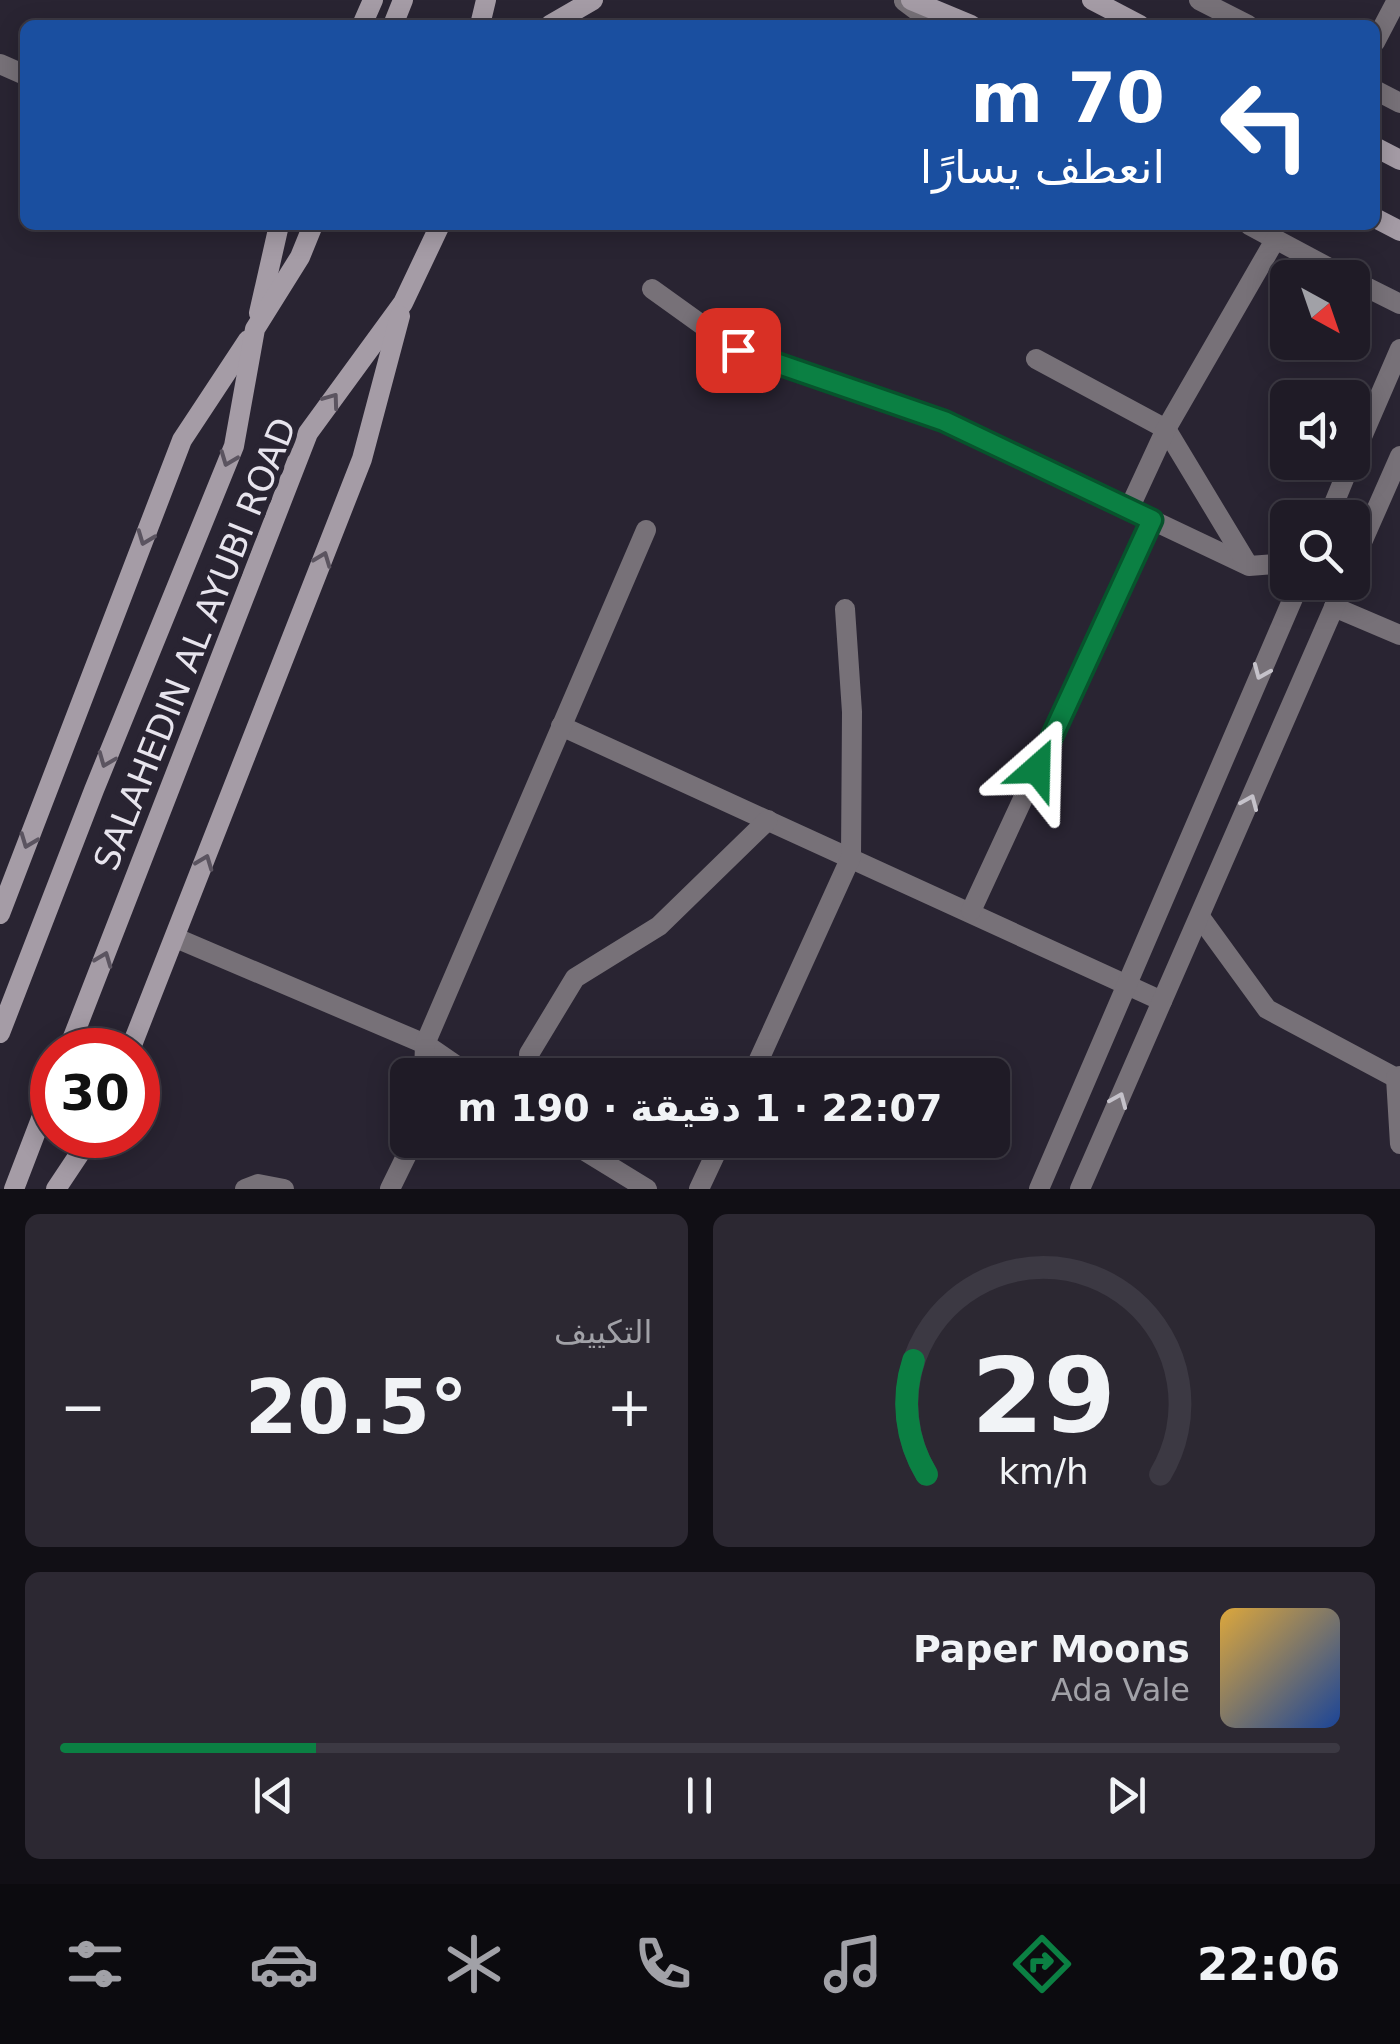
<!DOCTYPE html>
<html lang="ar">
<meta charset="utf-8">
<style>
body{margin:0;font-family:"DejaVu Sans",Cairo,sans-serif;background:#2c2832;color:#f1f3f6;direction:rtl;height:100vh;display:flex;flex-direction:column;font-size:38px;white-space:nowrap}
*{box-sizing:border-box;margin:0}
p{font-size:32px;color:#a1a1a7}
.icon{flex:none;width:55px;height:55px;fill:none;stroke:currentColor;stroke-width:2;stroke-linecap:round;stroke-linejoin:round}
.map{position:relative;height:1189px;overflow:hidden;direction:ltr}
.panel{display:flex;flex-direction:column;gap:25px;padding:25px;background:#110f15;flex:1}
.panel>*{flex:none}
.hud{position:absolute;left:20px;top:20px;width:1360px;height:210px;border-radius:15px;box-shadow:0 5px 25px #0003,0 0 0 2px #3c3943;direction:rtl;background:#1a4fa0;color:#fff;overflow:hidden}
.needle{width:65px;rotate:140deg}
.controls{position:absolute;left:1270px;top:260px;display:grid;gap:20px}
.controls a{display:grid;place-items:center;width:100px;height:100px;border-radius:15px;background:#1f1b26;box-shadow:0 5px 25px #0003,0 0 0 2px #3c3943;font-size:50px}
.speed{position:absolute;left:30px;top:1028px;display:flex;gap:20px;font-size:50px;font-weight:700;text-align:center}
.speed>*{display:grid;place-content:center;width:130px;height:130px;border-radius:50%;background:#1f1b26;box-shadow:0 5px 25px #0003,0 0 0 2px #3c3943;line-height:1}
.speed .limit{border:15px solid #d22;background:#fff;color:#111}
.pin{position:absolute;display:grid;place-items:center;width:85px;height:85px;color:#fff;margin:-42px;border-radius:20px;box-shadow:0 5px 15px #0006}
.me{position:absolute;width:110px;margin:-55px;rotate:25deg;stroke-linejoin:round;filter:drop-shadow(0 0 8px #0008)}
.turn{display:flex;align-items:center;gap:35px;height:210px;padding:0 50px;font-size:45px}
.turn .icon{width:130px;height:130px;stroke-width:2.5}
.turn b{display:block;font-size:70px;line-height:85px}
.big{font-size:75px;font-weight:800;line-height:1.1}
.panel .card{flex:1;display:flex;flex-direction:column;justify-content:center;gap:15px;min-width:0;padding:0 35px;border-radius:15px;background:#2c2832}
.panel .dial{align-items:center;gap:0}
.dial svg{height:260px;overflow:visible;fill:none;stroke:#3c3943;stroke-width:7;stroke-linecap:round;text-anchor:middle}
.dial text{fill:#f1f3f6;stroke:none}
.song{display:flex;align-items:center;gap:30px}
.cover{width:120px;height:120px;border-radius:15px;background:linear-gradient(135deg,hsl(40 70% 55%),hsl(220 70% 35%))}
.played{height:10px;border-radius:5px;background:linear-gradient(90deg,#0b8043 20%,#3c3943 20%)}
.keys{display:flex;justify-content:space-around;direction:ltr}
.heat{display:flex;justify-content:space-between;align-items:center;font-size:55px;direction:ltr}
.panel .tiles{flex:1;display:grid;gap:25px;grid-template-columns:1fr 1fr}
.card:last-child{grid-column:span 2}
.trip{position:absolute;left:390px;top:1058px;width:620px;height:100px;border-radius:15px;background:#1f1b26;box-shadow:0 5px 25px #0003,0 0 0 2px #3c3943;font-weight:800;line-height:100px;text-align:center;direction:rtl}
.tab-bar{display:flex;height:160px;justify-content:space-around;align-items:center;background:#0c0b0f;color:#a1a1a7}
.tab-bar .icon{width:70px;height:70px}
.tab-bar .current{color:#0b8043}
.tab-bar b{font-size:45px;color:#f1f3f6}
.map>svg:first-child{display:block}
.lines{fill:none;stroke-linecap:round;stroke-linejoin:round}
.street{stroke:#777178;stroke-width:20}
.secondary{stroke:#a59ca6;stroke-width:20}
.oneway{stroke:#5b5460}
.oneway2{stroke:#c5c2ca}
.route-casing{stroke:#07532c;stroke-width:25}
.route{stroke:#0b8043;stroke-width:18}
.labels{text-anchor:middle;stroke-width:10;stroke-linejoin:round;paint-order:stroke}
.street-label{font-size:35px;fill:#e7e4ed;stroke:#292432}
</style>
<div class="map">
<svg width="1400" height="1189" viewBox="0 0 1400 1189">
<rect width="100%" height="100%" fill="#292432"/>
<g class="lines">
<g class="street">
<polyline points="1199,0 1248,25"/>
<polyline points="904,1 936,25"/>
<polyline points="1375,42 1397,0"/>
<polyline points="0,64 25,75"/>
<polyline points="1375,90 1400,103"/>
<polyline points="1249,225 1348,278"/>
<polyline points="1352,280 1400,304"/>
<polyline points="652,289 737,350 943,421 1249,566 1288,563"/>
<polyline points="1036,359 1166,429 1248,565"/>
<polyline points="1352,460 1400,349"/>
<polyline points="1129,509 1166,429 1275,240"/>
<polyline points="1328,518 1351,462"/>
<polyline points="1352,565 1400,456"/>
<polyline points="1334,607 1400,635"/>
<polyline points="561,726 1162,1001"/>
<polyline points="971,911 1152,520"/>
<polyline points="1200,917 1267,1009 1396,1078 1400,1076"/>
<polyline points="176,938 425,1044 470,1075"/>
<polyline points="424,1075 425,1044 646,530"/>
<polyline points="531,1075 529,1054 575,978 659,926 768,820"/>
<polyline points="752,1075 851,857 852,712 845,609"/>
<polyline points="1396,1078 1400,1144"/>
<polyline points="505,1140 506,1140"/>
<polyline points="567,1140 647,1189"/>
<polyline points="245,1189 258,1184 284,1189"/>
<polyline points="390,1189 414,1140"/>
<polyline points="699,1189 722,1140"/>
<polyline points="1039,1189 1300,582"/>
<polyline points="1080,1189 1345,582"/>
</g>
<g class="secondary">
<polyline points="911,0 971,25"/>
<polyline points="1092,0 1140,25"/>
<polyline points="362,25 373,0"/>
<polyline points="393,25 403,0"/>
<polyline points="480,25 486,0"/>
<polyline points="550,25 593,0"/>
<polyline points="1375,147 1400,160"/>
<polyline points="1375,218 1400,231"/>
<polyline points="259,313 279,225"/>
<polyline points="0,914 182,440 248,340"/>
<polyline points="0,1033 94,790 234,446 255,329 300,257 313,225"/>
<polyline points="68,1050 308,433 403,303 440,225"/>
<polyline points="130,1050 362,459 400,316"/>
<polyline points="14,1189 52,1090"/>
<polyline points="56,1189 92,1135"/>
</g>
</g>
<defs><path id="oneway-chevron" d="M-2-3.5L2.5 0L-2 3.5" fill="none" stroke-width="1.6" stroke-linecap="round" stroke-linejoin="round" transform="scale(2.5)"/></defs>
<g class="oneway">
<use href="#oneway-chevron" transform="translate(332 400) rotate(-54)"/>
<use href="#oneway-chevron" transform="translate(228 459) rotate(111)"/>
<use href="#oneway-chevron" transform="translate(145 538) rotate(111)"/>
<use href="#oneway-chevron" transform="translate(323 559) rotate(-69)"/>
<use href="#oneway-chevron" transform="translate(106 760) rotate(112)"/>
<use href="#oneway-chevron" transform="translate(28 841) rotate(111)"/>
<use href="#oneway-chevron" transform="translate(205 862) rotate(-69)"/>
<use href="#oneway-chevron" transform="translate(104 959) rotate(-69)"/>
</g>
<g class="oneway2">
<use href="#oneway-chevron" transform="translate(1261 672) rotate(113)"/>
<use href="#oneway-chevron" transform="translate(1250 802) rotate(-67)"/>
<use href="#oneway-chevron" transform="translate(1119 1100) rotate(-67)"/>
</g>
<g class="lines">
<defs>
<polyline id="route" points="738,350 944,421 1152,520 1037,769"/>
</defs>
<use href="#route" class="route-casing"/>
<use href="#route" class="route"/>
</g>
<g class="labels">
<g class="street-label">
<text transform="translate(195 644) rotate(-68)" y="12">SALAHEDIN AL AYUBI ROAD</text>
</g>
</g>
</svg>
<div class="controls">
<a><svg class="needle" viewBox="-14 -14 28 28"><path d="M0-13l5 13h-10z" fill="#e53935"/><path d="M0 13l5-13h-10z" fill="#a1a1a7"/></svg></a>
<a><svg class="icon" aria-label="sound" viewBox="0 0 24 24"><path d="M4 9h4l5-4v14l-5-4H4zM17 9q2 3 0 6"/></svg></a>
<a><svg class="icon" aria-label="search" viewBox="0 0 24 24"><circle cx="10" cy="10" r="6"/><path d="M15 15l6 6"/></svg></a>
</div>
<div class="speed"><div class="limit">30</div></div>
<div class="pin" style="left:738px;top:350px;background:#d93025"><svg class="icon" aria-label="arrive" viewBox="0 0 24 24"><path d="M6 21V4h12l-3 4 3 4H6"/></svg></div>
<svg class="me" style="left:1037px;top:769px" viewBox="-20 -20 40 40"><path d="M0-17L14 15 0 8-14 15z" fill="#0b8043" stroke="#fff" stroke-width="4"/></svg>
<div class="trip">22:07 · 1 دقيقة · 190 m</div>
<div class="hud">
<div class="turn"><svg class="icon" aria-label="left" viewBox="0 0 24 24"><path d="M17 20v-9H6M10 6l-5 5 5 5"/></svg><div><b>70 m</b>انعطف يسارًا</div></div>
</div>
</div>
<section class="panel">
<div class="tiles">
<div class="card dial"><svg viewBox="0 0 100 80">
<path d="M14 69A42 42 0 1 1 86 69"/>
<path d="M14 69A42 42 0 0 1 10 34" stroke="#0b8043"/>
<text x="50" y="56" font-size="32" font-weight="700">29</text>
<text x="50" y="72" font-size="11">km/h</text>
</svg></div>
<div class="card"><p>التكييف</p>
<div class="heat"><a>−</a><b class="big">20.5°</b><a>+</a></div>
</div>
<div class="card">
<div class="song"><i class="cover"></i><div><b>Paper Moons</b><p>Ada Vale</p></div></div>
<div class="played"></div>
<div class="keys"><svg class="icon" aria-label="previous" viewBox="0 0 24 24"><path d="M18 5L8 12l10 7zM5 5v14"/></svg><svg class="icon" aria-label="pause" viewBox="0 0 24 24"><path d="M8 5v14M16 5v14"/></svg><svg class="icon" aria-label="next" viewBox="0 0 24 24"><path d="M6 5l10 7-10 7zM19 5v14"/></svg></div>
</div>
</div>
</section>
<nav class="tab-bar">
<b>22:06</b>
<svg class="icon current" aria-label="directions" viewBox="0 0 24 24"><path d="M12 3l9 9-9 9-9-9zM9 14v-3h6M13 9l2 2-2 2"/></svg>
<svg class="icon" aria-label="music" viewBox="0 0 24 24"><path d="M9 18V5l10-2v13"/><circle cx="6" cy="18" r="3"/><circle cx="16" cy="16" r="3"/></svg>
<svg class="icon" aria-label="phone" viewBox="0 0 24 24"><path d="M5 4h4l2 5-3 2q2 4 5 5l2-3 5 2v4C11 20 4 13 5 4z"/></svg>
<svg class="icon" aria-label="climate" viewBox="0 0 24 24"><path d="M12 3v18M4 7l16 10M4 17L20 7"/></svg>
<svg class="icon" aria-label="car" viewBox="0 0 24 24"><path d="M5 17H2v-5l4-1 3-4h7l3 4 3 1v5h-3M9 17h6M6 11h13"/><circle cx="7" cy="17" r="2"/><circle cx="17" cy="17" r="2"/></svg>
<svg class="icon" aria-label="filters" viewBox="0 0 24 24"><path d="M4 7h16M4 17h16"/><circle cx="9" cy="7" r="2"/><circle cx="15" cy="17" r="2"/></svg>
</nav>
